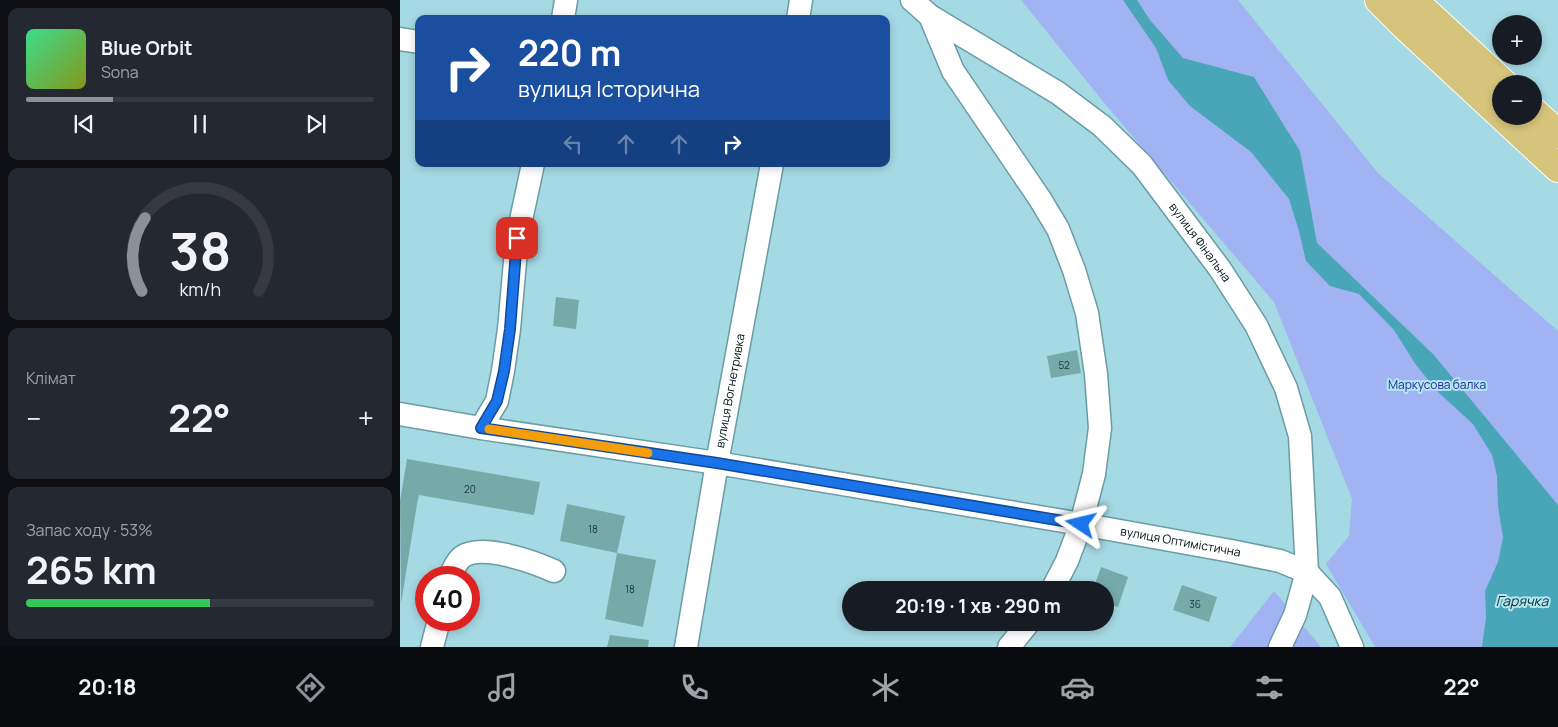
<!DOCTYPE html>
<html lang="uk">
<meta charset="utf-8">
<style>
body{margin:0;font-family:Manrope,sans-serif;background:#242831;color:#f1f3f6;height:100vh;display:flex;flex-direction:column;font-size:19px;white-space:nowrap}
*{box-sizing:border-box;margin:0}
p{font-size:16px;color:#9ea1a6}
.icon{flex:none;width:28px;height:28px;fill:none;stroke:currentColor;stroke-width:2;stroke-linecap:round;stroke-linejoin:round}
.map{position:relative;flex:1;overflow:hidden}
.details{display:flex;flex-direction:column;gap:8px;padding:8px;background:#0d0f14;width:400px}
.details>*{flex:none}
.banner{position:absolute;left:15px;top:15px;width:475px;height:152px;border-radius:10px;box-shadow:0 2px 8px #0003;background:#1a4fa0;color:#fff;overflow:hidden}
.buttons{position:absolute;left:1092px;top:15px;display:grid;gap:10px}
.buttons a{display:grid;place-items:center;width:50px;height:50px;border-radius:50%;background:#171b24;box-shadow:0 2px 8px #0003;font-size:25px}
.speed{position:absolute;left:15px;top:566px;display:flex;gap:10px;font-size:25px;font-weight:700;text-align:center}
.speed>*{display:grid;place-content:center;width:65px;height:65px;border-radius:50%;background:#171b24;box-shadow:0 2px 8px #0003;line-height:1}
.speed .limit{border:8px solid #d22;background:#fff;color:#111}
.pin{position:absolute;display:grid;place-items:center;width:42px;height:42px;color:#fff;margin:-21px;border-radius:10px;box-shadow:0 2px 8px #0006}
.me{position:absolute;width:55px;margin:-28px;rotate:280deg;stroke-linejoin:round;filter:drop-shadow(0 0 4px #0008)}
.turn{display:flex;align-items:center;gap:18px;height:105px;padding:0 20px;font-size:22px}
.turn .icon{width:65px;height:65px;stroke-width:2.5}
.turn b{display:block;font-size:35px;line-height:42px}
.lanes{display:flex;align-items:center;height:48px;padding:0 20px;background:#0003;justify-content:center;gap:25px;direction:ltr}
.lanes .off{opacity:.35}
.big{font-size:38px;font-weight:700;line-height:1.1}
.details .tile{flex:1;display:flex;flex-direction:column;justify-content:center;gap:8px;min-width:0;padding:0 18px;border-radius:10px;background:#242831}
.details .dial{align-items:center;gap:0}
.dial svg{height:130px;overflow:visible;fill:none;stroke:#363941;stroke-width:7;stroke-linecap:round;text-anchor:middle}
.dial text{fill:#f1f3f6;stroke:none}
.song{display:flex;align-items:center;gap:15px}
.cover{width:60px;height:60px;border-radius:8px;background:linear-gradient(135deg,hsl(150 70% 55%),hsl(70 70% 35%))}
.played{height:5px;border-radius:2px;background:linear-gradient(90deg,#8c9099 25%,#363941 25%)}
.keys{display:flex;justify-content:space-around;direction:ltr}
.heat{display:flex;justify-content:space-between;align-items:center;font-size:28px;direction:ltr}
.charge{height:8px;border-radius:4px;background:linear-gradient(90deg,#34c759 53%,#363941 0)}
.trip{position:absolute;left:442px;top:581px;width:272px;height:50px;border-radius:25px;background:#171b24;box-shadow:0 2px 8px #0003;font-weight:700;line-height:50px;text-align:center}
.tabs{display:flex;height:80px;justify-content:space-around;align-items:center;background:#090b0e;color:#9ea1a6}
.tabs .icon{width:35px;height:35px}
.tabs .on{color:#8c9099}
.tabs b{font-size:22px;color:#f1f3f6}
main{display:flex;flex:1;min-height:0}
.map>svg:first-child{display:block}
.green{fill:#a2b3f3}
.water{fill:#49a6b8}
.building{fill:#76aaa8}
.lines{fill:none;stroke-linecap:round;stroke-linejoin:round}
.minor-casing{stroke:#6a9ca6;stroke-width:25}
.major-casing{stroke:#fff;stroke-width:30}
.minor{stroke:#fff;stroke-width:22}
.major{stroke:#d7c47c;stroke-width:28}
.route-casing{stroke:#114b97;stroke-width:12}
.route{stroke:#1a73e8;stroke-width:9}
.slow{stroke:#f59e0b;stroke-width:9}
.labels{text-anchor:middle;stroke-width:4;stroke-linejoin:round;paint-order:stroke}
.number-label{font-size:10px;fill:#1e3638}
.street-label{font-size:12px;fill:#001013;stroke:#b2e6f1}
.park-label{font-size:12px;fill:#292c9f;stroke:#b2e6f1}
.water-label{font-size:14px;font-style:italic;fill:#133035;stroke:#b2e6f1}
</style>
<main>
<section class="details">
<div class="tile">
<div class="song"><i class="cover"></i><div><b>Blue Orbit</b><p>Sona</p></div></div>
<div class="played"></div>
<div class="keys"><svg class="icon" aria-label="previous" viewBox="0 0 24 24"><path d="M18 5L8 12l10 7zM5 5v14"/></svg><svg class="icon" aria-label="pause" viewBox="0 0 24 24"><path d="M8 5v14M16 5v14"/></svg><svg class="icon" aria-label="next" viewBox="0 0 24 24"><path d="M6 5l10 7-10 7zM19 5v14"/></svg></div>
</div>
<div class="tile dial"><svg viewBox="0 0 100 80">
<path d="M14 69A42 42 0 1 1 86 69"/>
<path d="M14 69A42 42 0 0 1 16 24" stroke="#8c9099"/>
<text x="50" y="56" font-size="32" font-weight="700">38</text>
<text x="50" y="72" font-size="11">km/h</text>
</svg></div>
<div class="tile"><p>Клімат</p>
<div class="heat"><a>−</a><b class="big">22°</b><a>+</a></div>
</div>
<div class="tile"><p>Запас ходу · 53%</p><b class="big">265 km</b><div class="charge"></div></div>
</section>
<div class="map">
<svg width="1158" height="647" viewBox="0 0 1158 647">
<rect width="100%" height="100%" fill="#a5d9e4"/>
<g class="green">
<polygon points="621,0 838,0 978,173 1158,331 1158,647 975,647 926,564 949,536 952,499 874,302 706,105"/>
<polygon points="874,591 921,647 830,647"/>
</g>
<polygon class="water" points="723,0 737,0 750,20 783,58 854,77 900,151 917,243 1033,354 1158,505 1158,647 1082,647 1086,618 1085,591 1098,562 1103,538 1098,506 1097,476 1092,455 1073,424 1039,393 1016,365 994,330 959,294 930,286 906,261 899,231 889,199 851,152 790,106 768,80 756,48"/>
<g class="building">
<polygon points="156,297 179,300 176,329 153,326"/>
<polygon points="677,350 681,373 651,378 647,356"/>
<polygon points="7,459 140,482 134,515 19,495 17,504 1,604 0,501"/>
<polygon points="167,504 225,516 217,553 160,541"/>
<polygon points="217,553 256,560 243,627 205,619"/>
<polygon points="701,567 728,577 718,607 706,603 706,590 693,590"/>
<polygon points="782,585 817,597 809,622 773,610"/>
<polygon points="210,635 249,640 248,647 207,647"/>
</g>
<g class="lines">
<defs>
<g id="minor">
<path id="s1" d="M512,0L530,16L658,93L702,126L742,165L820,269L856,325L886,388L900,436L907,572L895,615L880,647"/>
<polyline points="530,16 553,71 640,199 658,229 674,270 687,313 696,374 700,428 694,474 681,524 667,561 652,590"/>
<polyline points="163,19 166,0"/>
<polyline points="398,19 401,0"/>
<polyline points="0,39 19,42"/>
<path id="s2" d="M0,414L81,428L317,463L681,524L831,551L880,561L907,572L930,597L952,647"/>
<polyline points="81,428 97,401 103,371 109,329 117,239 133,164"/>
<path d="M50,578C52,571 57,561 62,557C82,543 134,562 154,571"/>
<polyline points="32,647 39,620"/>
<path id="s3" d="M286,647L317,463L372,164"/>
<polyline points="609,647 629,622"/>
</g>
<g id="major">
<polyline points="979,0 1005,26 1158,168"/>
<polyline points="1013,0 1104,84"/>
<polyline points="1134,112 1158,134"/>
</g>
</defs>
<use href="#minor" class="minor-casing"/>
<use href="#major" class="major-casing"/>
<use href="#minor" class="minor"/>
<use href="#major" class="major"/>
</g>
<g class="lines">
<defs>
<polyline id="route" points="117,238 110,329 104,371 97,401 81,428 317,463 681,524"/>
</defs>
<use href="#route" class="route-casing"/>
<use href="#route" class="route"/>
<polyline class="slow" points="89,429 248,453"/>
</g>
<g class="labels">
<g class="number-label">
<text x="664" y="369">52</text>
<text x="70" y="493">20</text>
<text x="193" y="533">18</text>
<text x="230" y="593">18</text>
<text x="795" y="608">36</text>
</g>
<g class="street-label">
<text dy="4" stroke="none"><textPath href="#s1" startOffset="381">вулиця Фінальна</textPath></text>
<text dy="4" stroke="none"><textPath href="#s3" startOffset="260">вулиця Вогнетривка</textPath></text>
<text dy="4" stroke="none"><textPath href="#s2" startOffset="791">вулиця Оптимістична</textPath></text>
</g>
<g class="park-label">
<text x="1037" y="389">Маркусова балка</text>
</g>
<g class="water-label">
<text x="1122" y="606">Гарячка</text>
</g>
</g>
</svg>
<div class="buttons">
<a>+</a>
<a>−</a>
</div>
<div class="speed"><div class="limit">40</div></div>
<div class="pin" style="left:117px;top:238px;background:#d93025"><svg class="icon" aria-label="arrive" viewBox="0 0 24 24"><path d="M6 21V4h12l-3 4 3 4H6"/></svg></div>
<svg class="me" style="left:681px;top:524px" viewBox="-20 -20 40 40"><path d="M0-17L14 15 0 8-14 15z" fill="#1a73e8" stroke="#fff" stroke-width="4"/></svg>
<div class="trip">20:19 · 1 хв · 290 m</div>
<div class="banner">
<div class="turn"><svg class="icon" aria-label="right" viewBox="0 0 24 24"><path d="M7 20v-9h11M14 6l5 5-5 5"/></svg><div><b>220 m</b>вулиця Історична</div></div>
<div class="lanes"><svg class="icon off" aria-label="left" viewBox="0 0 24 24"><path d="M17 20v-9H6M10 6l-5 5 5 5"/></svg><svg class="icon off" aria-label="ahead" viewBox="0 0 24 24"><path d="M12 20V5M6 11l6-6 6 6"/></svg><svg class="icon off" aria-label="ahead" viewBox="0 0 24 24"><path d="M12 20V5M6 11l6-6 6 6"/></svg><svg class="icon" aria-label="right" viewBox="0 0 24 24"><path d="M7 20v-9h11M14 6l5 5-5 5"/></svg></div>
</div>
</div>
</main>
<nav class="tabs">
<b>20:18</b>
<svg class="icon on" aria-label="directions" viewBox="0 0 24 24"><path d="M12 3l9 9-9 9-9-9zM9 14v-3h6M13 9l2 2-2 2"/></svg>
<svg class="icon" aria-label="music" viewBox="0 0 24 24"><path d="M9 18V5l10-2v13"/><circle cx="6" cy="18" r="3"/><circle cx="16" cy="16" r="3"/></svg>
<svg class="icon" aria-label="phone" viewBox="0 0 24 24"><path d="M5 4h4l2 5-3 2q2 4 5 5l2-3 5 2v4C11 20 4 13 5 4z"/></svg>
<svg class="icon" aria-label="climate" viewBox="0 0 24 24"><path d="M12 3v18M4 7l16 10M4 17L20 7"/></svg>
<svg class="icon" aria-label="car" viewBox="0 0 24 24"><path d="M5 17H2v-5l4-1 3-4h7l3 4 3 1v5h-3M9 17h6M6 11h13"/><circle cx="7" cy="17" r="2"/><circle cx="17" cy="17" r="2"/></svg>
<svg class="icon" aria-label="filters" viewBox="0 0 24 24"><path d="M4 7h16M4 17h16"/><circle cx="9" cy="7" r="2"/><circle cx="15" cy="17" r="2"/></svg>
<b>22°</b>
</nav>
